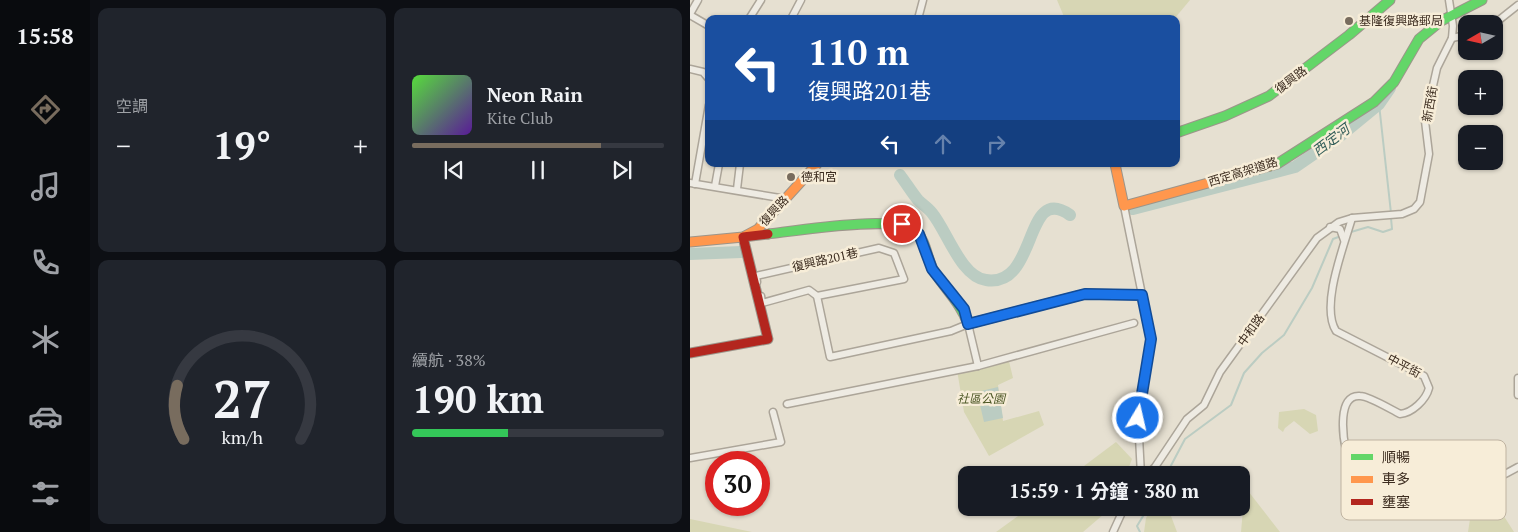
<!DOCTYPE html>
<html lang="zh-TW">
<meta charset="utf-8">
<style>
body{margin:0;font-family:"PT Serif","Noto Sans TC",serif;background:#20242c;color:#f1f3f6;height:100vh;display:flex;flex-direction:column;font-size:19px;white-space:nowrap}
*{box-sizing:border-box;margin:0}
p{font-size:16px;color:#9ea1a6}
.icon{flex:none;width:28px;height:28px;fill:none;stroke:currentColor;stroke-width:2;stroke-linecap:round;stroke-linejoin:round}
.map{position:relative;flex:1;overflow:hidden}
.drawer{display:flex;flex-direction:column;gap:8px;padding:8px;background:#0d0f14;width:600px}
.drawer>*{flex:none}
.top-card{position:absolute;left:15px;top:15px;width:475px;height:152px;border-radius:10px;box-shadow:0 1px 4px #0004;background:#1a4fa0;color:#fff;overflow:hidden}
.needle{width:32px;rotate:261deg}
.buttons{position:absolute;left:768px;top:15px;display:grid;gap:10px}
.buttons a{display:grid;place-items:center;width:45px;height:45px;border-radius:10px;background:#171b24;box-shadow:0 1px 4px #0004;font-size:25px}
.speed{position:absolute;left:15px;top:451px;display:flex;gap:10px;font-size:25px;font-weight:700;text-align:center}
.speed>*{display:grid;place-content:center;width:65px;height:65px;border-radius:50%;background:#171b24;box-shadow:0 1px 4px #0004;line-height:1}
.speed .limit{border:8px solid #d22;background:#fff;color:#111}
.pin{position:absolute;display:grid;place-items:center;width:42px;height:42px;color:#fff;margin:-21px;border:2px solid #fff;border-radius:50%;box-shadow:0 1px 5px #0007}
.me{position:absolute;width:55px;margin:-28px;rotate:9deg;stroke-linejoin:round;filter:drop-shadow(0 0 4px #0008)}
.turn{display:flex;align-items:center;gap:18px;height:105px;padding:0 20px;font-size:22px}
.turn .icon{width:65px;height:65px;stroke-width:2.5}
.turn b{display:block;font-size:35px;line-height:42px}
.lanes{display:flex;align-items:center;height:48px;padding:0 20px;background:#0003;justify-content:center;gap:25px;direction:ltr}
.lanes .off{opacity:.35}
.big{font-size:38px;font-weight:700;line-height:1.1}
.drawer .tile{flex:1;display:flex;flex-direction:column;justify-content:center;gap:8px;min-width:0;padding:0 18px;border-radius:10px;background:#20242c}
.drawer .dial{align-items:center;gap:0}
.dial svg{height:130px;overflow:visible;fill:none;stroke:#363941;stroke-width:7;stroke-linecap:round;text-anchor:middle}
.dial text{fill:#f1f3f6;stroke:none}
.song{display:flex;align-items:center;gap:15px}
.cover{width:60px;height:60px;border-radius:8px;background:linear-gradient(135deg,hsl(110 70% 55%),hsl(270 70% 35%))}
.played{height:5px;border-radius:2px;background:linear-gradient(90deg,#786c5e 75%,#363941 75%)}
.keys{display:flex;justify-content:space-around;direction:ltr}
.heat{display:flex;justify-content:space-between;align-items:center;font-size:28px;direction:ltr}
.charge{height:8px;border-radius:4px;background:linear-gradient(90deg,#34c759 38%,#363941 0)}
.drawer .tiles{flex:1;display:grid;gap:8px;grid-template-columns:repeat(2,1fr)}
.trip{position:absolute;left:268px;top:466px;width:292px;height:50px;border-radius:10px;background:#171b24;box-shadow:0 1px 4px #0004;font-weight:700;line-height:50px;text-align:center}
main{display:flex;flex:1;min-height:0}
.menu{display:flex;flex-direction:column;width:90px;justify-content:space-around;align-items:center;background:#090b0e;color:#9ea1a6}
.menu .icon{width:35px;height:35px}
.menu .on{color:#786c5e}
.menu b{font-size:22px;color:#f1f3f6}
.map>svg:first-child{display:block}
.green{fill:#d7d6b4}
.water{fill:#bbccc2}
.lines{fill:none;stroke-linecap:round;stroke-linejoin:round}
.stream{stroke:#bbccc2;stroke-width:2}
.river{stroke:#bbccc2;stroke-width:12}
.street-casing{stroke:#aca599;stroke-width:9}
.fast-casing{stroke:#9c958a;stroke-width:11}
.slow-casing{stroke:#9c958a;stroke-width:11}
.jam-casing{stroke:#9c958a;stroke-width:11}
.street{stroke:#eeebe3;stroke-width:6}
.fast{stroke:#63d668;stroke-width:9}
.slow{stroke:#ff974d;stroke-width:9}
.jam{stroke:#b3261e;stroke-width:9}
.route-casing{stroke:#114b97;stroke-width:12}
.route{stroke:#1a73e8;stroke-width:9}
.poi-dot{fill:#786c5e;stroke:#f7edd8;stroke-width:2}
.labels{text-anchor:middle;stroke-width:5;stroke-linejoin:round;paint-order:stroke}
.poi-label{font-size:12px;fill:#3d2d20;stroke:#f7edd8;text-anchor:start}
.street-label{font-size:12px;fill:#3d2d20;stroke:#f7edd8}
.park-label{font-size:12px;font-style:italic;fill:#4e5927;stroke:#f7edd8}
.water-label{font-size:14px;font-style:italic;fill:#305c58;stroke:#f7edd8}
.key{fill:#f7edd8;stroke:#bfb3a1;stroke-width:1}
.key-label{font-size:14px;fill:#3d2d20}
</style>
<main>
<nav class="menu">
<b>15:58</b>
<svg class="icon on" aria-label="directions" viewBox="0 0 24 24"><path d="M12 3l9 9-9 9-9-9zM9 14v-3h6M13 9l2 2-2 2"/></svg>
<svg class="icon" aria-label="music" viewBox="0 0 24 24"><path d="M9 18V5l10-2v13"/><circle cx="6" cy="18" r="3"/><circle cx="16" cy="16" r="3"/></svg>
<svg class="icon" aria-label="phone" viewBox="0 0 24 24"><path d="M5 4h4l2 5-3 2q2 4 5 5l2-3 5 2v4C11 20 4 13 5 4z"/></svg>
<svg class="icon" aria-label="climate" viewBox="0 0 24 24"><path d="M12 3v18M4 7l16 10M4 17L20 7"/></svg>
<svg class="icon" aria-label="car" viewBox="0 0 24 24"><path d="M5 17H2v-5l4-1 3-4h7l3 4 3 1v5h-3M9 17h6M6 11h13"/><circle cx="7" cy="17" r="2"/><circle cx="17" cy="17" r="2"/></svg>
<svg class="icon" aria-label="filters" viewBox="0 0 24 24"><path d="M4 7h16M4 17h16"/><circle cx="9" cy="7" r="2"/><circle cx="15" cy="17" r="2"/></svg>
</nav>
<section class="drawer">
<div class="tiles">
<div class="tile"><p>空調</p>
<div class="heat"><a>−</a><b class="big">19°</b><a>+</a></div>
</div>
<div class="tile">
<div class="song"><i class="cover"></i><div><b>Neon Rain</b><p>Kite Club</p></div></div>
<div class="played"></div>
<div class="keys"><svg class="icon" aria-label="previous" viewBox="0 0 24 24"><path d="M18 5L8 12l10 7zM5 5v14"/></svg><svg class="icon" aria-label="pause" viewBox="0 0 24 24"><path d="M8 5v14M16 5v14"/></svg><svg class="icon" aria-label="next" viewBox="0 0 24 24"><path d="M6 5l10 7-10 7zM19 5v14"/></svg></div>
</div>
<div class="tile dial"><svg viewBox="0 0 100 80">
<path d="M14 69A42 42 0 1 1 86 69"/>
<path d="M14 69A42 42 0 0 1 10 36" stroke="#786c5e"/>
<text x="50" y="56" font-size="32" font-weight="700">27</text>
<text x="50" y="72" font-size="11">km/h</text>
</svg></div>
<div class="tile"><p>續航 · 38%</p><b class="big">190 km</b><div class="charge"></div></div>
</div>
</section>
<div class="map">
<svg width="828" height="532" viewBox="0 0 828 532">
<rect width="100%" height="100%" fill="#e6e0d1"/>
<g class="green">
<polygon points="367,0 500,0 485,18 375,19"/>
<polygon points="318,357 323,378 308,385 313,421 349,411 354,425 299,456 274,412 267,370"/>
<polygon points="614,409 626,415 628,431 620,434 604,421 595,428 593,432 588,428 589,412"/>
<polygon points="426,442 442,459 436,475 382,475"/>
<polygon points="555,487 590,532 551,532"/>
<polygon points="803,499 824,532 778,532 780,519"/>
<polygon points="339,508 421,508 393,532 306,532"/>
<polygon points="462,508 478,508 487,532 454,532 456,518"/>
<polygon points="0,519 62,532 0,532"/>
</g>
<polygon class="water" points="308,387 313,418 294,422 287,392"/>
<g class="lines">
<g class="stream">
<polyline points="689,104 701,213"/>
<polyline points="661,232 678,227 693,232 702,229 701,218"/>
<polyline points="476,475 495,439 541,405 554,373 572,353 594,335 622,288 643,239 651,236"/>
<polyline points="450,532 447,526 458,508"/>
</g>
<g class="river">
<path d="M210,175C216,183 222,193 228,200C233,205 238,208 242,213C257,231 271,277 296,280C349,288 333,182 380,215"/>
<polyline points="443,209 605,167 650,136 689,104 700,88"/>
<polyline points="0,254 51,252"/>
</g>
<defs>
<g id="street">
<polyline points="0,14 8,0"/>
<polyline points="0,15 19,26"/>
<polyline points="59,19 71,0"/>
<polyline points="101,19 111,0"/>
<polyline points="228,19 233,0"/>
<polyline points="804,24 828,5"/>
<polyline points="762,38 776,35"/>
<polyline points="0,69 13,72 19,79"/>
<polyline points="0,183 96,199"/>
<polyline points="5,184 19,105"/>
<polyline points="25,186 29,164"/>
<polyline points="47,189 50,164"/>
<polyline points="434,206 461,339 448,418 451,475"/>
<path d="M662,218C654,246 630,306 646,331L734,376L739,388C736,400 722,413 710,414C700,409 679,396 670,396C647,394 653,437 656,450L668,457L716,474L730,491C765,495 797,485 828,467"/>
<polyline points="640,227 650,229 654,240"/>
<polyline points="67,282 66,276 189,248 204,253 214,279 127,296 140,357 261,331 278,324 288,366"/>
<polyline points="71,296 72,303 119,290 127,296"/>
<polyline points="828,378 828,395"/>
<polyline points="97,404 288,366 444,323"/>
<polyline points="0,458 91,442 83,412"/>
<polyline points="457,475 465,467 497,419 514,405 530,372 627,238 649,222 662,218 712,214 724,209 730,202 739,154 735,121 747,68 762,38 763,26 759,0"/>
<polyline points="423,532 434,508"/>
</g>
<g id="fast">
<polyline points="486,133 535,116 579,96 659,35 700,0"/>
<polyline points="580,166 587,164 684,102 704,82 729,39 751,21 792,0"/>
<path d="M78,234C104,231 208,214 226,231C237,242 237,260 245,273C256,290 271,304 278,324L395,294L452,295"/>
</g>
<g id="slow">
<polyline points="425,164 434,206 580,166"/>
<polyline points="0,242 53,237 68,229 127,164"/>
</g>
<polyline id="jam" points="0,353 78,339 53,237 78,234"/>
</defs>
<use href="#street" class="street-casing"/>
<use href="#fast" class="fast-casing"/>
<use href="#slow" class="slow-casing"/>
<use href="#jam" class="jam-casing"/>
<use href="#street" class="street"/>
<use href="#fast" class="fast"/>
<use href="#slow" class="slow"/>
<use href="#jam" class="jam"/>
</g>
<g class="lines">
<defs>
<polyline id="route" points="212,224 224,229 229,234 242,269 274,309 278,324 395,294 452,295 461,339 448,418"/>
</defs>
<use href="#route" class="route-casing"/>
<use href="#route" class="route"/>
</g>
<g class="poi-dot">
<circle cx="659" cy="21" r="5"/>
<circle cx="101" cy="177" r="5"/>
</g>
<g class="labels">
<g class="poi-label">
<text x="669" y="25">基隆復興路郵局</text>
<text x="111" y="181">德和宮</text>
</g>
<g class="street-label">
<text transform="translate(601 80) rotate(-37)" y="4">復興路</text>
<text transform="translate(740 104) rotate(-80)" y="4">新西街</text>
<text transform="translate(553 172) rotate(-17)" y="4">西定高架道路</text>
<text transform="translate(84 211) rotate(-47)" y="4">復興路</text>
<text transform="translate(135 260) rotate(-13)" y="4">復興路201巷</text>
<text transform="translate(561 330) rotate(-54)" y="4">中和路</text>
<text transform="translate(714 366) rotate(28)" y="4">中平街</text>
</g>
<g class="park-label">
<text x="291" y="403">社區公園</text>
</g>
<g class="water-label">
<text transform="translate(641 140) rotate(-37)" y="5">西定河</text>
</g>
</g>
<rect x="651" y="440" width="165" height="80" rx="8" class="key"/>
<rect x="661" y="454" width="22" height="6" fill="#63d668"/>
<rect x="661" y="476" width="22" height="7" fill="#ff974d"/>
<rect x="661" y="499" width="22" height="6" fill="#b3261e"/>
<g class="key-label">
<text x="692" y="462">順暢</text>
<text x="692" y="484">車多</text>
<text x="692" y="507">壅塞</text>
</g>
</svg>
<div class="buttons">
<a><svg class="needle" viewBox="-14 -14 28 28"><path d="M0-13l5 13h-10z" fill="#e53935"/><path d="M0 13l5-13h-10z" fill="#9ea1a6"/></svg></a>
<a>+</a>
<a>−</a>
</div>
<div class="speed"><div class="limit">30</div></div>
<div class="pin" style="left:212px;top:224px;background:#d93025"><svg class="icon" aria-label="arrive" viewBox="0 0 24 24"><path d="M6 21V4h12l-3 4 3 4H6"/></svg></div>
<svg class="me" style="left:448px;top:418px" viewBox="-20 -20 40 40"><circle r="17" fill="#1a73e8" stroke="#fff" stroke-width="3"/><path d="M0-11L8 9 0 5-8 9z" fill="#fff"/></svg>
<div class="trip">15:59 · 1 分鐘 · 380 m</div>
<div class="top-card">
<div class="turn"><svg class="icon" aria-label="left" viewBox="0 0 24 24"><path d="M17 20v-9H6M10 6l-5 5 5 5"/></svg><div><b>110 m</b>復興路201巷</div></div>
<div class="lanes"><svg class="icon" aria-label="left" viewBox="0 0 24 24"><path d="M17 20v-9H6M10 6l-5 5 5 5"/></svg><svg class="icon off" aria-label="ahead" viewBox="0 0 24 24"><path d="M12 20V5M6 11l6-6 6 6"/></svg><svg class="icon off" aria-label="right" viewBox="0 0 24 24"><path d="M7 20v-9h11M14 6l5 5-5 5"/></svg></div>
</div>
</div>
</main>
